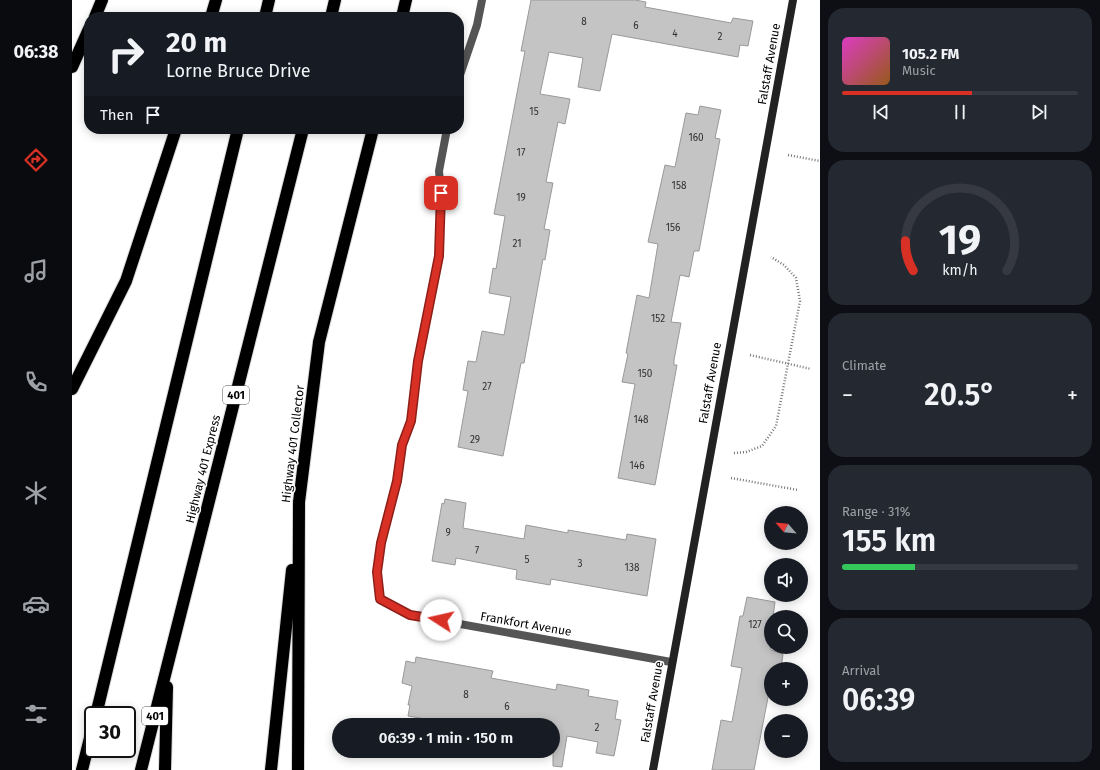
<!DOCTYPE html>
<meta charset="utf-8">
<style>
body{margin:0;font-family:"Fira Sans",sans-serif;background:#242831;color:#f1f3f6;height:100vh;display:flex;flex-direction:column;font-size:15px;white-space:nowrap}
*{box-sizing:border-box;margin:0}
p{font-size:13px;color:#9ea1a6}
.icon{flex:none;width:22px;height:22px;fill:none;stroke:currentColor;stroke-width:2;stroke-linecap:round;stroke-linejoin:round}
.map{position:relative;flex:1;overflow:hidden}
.panel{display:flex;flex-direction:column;gap:8px;padding:8px;background:#0d0f14;width:280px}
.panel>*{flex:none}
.guide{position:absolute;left:12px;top:12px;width:380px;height:122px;border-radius:16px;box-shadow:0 2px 10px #0003;background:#171b24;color:#f1f3f6;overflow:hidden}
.needle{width:26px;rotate:297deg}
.fabs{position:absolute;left:692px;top:506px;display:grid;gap:8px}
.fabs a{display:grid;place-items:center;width:44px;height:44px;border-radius:50%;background:#171b24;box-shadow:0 2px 10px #0003;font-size:20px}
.speed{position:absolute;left:12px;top:706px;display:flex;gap:8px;font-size:20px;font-weight:700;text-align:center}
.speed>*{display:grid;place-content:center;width:52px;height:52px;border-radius:50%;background:#171b24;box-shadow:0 2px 10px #0003;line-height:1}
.speed .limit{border:2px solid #111;border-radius:6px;background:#fff;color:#111}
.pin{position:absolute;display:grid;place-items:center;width:34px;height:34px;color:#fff;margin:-17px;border-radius:8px;box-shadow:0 2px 6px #0006}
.me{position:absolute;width:44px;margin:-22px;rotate:280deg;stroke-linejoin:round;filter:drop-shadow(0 0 3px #0008)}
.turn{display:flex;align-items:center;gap:14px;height:84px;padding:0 16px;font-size:18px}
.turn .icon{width:52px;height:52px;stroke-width:2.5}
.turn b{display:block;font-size:28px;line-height:34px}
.then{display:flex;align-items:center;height:38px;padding:0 16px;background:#0003;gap:8px;font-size:15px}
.big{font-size:30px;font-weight:600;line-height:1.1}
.panel .widget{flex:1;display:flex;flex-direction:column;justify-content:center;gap:6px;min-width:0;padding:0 14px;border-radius:16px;background:#242831}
.panel .dial{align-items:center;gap:0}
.dial svg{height:104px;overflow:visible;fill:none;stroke:#363941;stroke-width:7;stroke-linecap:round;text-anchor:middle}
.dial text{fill:#f1f3f6;stroke:none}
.song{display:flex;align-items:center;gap:12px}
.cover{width:48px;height:48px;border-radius:6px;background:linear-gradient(135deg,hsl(310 70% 55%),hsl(30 70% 35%))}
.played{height:4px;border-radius:2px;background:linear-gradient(90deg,#d93025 55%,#363941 55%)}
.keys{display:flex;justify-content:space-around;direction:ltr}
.heat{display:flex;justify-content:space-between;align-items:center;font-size:22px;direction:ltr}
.charge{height:6px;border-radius:3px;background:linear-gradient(90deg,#34c759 31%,#363941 0)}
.trip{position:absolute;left:260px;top:718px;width:228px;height:40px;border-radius:20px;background:#171b24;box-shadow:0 2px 10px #0003;font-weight:600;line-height:40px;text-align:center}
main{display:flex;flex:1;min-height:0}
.tabs{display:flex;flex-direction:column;width:72px;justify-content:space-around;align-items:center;background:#090b0e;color:#9ea1a6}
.tabs .icon{width:28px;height:28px}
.tabs .selected{color:#d93025}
.tabs b{font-size:18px;color:#f1f3f6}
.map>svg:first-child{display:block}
.building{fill:#c4c4c4;stroke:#999}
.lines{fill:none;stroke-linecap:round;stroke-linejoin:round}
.highway-casing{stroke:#dbdbdb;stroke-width:14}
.path{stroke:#777;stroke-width:2.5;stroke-dasharray:1 2;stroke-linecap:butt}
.street{stroke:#555;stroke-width:8}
.secondary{stroke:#222;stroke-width:8}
.highway{stroke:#000;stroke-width:12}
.route-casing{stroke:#8d1f18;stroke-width:10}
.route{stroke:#d93025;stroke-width:7}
.labels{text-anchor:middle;stroke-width:3;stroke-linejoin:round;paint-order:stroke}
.number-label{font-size:10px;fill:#313131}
.shield{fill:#fff;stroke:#4c4c4c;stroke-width:1}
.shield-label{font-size:11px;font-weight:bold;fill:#000}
.street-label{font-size:12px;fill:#000;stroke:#fff}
</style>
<main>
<nav class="tabs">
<b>06:38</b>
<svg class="icon selected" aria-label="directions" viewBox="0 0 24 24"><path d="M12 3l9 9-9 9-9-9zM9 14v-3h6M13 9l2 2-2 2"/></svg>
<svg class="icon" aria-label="music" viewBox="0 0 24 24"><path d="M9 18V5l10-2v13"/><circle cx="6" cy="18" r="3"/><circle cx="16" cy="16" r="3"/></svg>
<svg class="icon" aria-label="phone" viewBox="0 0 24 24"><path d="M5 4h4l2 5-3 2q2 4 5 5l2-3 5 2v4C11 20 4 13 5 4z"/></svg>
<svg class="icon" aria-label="climate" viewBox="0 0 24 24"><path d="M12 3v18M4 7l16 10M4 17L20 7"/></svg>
<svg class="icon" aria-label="car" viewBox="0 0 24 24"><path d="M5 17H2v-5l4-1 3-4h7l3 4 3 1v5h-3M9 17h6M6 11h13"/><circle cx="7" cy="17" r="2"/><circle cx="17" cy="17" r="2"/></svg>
<svg class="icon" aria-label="filters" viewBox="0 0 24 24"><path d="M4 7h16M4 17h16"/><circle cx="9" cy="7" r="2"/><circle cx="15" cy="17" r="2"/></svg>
</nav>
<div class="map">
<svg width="748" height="770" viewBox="0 0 748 770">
<rect width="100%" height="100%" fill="#fff"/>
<g class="building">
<polygon points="459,0 563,0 574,2 573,7 659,23 661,18 681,21 676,46 668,45 666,57 540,34 528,91 506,87 511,58 477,52 468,94 498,99 493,124 486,122 474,182 481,183 472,229 478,230 473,260 471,259 452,363 449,363 431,456 386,447 396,391 391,390 396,361 404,362 410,331 432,335 439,297 417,293 421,268 424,269 433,216 422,214 453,51 449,51"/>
<polygon points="628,106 649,110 643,138 648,139 627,251 622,251 617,277 608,275 599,322 609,323 602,360 602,365 605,365 583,485 546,478 563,384 550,382 556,354 554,353 565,295 577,298 586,244 576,242 593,165 603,167 614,113 626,115"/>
<polygon points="373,499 394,503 391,528 452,539 454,525 496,533 496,530 554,540 555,534 584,539 575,596 479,579 478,585 444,579 445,570 384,558 383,565 360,561 370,503 372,504"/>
<polygon points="675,597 703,602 701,617 699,617 699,650 711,654 709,669 699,669 699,682 682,770 640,770 649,720 660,722 670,668 659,666 668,616 671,616"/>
<polygon points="344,657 421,671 419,678 484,690 485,684 517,690 516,696 546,701 543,719 549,720 542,756 524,753 526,742 495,736 490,767 481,766 481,725 435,725 406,720 405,725 388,725 336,716 338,705 336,705 340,686 330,683 334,661 343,663"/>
</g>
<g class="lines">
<defs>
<g id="highway">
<polyline points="23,17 30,0"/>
<polyline points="139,17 144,0"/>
<polyline points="193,17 197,0"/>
<polyline points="259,17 263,0"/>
<polyline points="330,17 334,0"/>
<polyline points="0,67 17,29"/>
<polyline points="0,389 54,281 104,129"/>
<polyline points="24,715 166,129"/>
<polyline points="10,770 21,726"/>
<polyline points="69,770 231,129"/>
<polyline points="93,770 95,687"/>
<polyline points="199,770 220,570"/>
<polyline points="226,770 227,502 247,342 301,129"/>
</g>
</defs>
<use href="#highway" class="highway-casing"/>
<g class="path">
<polyline points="716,155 748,161"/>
<polyline points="678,355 739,369"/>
<polyline points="662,453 674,452 690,446 704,426 728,301 724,278 712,265 699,257"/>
<polyline points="659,478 726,490"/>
</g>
<g class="street">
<polyline points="387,78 405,25 410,0"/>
<polyline points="375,129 367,171 369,193 367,256 346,361 339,421 330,445 325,481 309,543 305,572 308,599 338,615 599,662"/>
</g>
<polyline class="secondary" points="581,770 721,0"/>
<use href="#highway" class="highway"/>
</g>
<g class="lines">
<defs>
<polyline id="route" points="369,193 367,256 346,361 339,421 330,445 325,481 309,543 305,572 308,599 338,615 369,620"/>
</defs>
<use href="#route" class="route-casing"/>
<use href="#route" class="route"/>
</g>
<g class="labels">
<g class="number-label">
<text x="512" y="25">8</text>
<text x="564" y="29">6</text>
<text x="603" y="37">4</text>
<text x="648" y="40">2</text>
<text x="462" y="115">15</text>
<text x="624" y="141">160</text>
<text x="449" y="156">17</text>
<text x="607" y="189">158</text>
<text x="449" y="201">19</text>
<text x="601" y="231">156</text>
<text x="445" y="247">21</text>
<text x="586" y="322">152</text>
<text x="573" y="377">150</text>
<text x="415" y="390">27</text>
<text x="569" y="423">148</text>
<text x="403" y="443">29</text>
<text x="565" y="469">146</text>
<text x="376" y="536">9</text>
<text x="405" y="554">7</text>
<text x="455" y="563">5</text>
<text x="508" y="567">3</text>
<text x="560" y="571">138</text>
<text x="683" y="628">127</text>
<text x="394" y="698">8</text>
<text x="435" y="710">6</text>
<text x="525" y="731">2</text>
</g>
<g class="shield">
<rect x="151" y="386" width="26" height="18" rx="3"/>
<rect x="70" y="707" width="26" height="18" rx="3"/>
</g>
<g class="shield-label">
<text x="164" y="399">401</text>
<text x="83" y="720">401</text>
</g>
<g class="street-label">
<text transform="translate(697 64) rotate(-80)" y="4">Falstaff Avenue</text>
<text transform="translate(638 383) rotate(-80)" y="4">Falstaff Avenue</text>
<text transform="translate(221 444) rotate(-83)" y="4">Highway 401 Collector</text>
<text transform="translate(131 469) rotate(-76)" y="4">Highway 401 Express</text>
<text transform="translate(454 624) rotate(10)" y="4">Frankfort Avenue</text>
<text transform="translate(580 702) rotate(-80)" y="4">Falstaff Avenue</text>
</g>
</g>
</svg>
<div class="fabs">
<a><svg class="needle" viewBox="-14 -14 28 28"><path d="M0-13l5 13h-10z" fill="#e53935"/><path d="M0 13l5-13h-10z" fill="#9ea1a6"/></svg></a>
<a><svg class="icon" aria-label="sound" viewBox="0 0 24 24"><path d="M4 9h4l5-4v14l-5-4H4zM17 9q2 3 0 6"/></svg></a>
<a><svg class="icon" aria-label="search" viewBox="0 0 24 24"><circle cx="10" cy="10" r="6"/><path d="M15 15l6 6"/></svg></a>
<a>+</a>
<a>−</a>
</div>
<div class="speed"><div class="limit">30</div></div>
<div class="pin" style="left:369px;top:193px;background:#d93025"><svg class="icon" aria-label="arrive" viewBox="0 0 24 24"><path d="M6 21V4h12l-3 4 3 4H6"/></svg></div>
<svg class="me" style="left:369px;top:620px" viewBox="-20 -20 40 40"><circle r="19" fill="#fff"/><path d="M0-13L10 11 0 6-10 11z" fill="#d93025"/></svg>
<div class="trip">06:39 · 1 min · 150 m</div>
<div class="guide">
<div class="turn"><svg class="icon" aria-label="right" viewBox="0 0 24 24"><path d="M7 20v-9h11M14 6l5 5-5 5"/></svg><div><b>20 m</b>Lorne Bruce Drive</div></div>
<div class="then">Then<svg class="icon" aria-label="arrive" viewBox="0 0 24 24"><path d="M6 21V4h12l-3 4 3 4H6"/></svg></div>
</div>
</div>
<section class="panel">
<div class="widget">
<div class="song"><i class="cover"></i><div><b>105.2 FM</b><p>Music</p></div></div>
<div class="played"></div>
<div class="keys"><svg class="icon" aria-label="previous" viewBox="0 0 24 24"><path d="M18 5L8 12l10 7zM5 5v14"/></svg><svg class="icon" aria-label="pause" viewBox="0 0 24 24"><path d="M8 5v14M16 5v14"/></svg><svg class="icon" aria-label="next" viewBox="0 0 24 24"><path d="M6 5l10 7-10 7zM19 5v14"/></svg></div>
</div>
<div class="widget dial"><svg viewBox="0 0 100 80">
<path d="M14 69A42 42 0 1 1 86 69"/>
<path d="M14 69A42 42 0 0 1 8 46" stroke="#d93025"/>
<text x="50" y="56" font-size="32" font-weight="700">19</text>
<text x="50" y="72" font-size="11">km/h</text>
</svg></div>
<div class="widget"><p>Climate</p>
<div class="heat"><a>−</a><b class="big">20.5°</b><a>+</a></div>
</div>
<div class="widget"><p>Range · 31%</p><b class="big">155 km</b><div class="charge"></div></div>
<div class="widget"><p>Arrival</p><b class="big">06:39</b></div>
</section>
</main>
